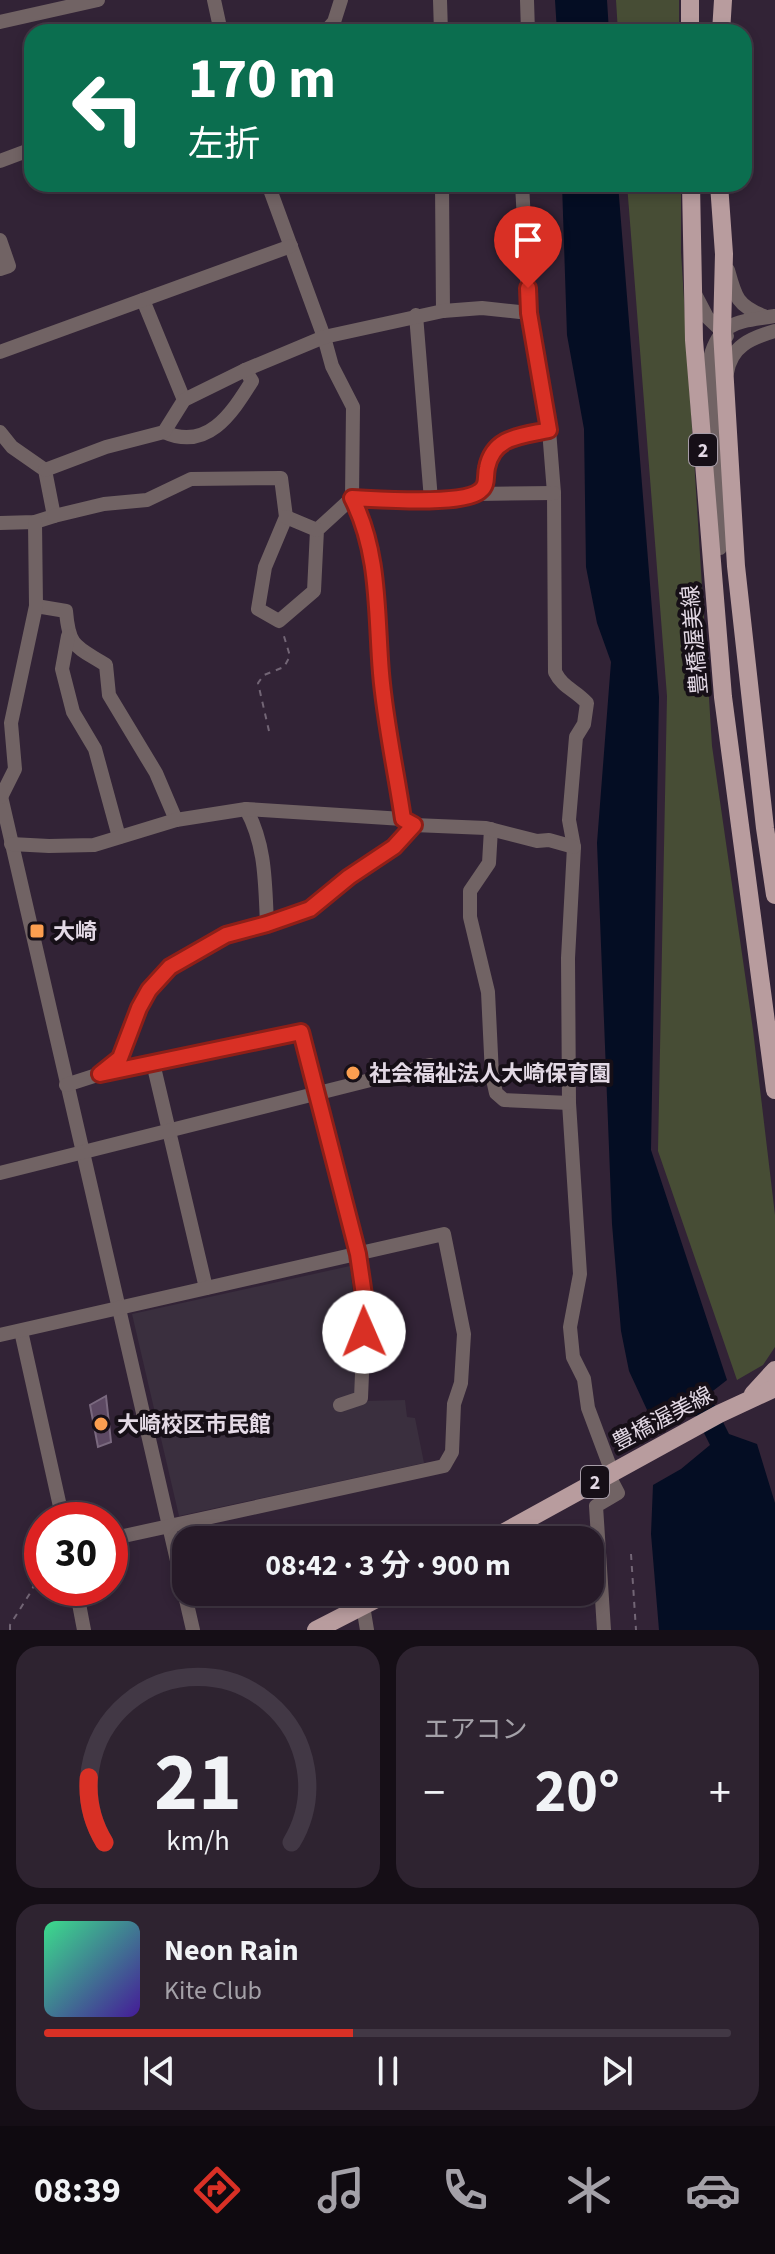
<!DOCTYPE html>
<html lang="ja">
<meta charset="utf-8">
<style>
body{margin:0;font-family:"Source Sans 3","Noto Sans JP",sans-serif;background:#2e2330;color:#f1f3f6;height:100vh;display:flex;flex-direction:column;font-size:30px;white-space:nowrap}
*{box-sizing:border-box;margin:0}
p{font-size:26px;color:#a4a1a8}
.icon{flex:none;width:44px;height:44px;fill:none;stroke:currentColor;stroke-width:2;stroke-linecap:round;stroke-linejoin:round}
.map{position:relative;height:1630px;overflow:hidden}
.details{display:flex;flex-direction:column;gap:16px;padding:16px;background:#150e16;flex:1}
.details>*{flex:none}
.hud{position:absolute;left:24px;top:24px;width:728px;height:168px;border-radius:24px;box-shadow:0 4px 12px #0003,0 0 0 2px #423845;background:#0b6e4f;color:#fff;overflow:hidden}
.speed{position:absolute;left:24px;top:1502px;display:flex;gap:16px;font-size:40px;font-weight:700;text-align:center}
.speed>*{display:grid;place-content:center;width:104px;height:104px;border-radius:50%;background:#261a28;box-shadow:0 4px 12px #0003,0 0 0 2px #423845;line-height:1}
.speed .limit{border:12px solid #d22;background:#fff;color:#111}
.pin{position:absolute;display:grid;place-items:center;width:68px;height:68px;color:#fff;margin:-82px -34px;border-radius:50% 50% 50% 0;rotate:-45deg;box-shadow:0 0 8px #0007}
.pin .icon{rotate:45deg}
.me{position:absolute;width:88px;margin:-44px;rotate:359deg;stroke-linejoin:round;filter:drop-shadow(0 0 6px #0008)}
.turn{display:flex;align-items:center;gap:28px;height:168px;padding:0 32px;font-size:36px}
.turn .icon{width:104px;height:104px;stroke-width:2.5}
.turn b{display:block;font-size:56px;line-height:68px}
.big{font-size:60px;font-weight:700;line-height:1.1}
.details .card{flex:1;display:flex;flex-direction:column;justify-content:center;gap:12px;min-width:0;padding:0 28px;border-radius:24px;background:#2e2330}
.details .dial{align-items:center;gap:0}
.dial svg{height:208px;overflow:visible;fill:none;stroke:#423845;stroke-width:7;stroke-linecap:round;text-anchor:middle}
.dial text{fill:#f1f3f6;stroke:none}
.song{display:flex;align-items:center;gap:24px}
.cover{width:96px;height:96px;border-radius:12px;background:linear-gradient(135deg,hsl(150 70% 55%),hsl(260 70% 35%))}
.played{height:8px;border-radius:4px;background:linear-gradient(90deg,#d93025 45%,#423845 45%)}
.keys{display:flex;justify-content:space-around;direction:ltr}
.heat{display:flex;justify-content:space-between;align-items:center;font-size:44px;direction:ltr}
.details .tiles{flex:1;display:grid;gap:16px;grid-template-columns:1fr 1fr}
.card:last-child{grid-column:span 2}
.trip{position:absolute;left:172px;top:1526px;width:432px;height:80px;border-radius:24px;background:#261a28;box-shadow:0 4px 12px #0003,0 0 0 2px #423845;font-weight:700;line-height:80px;text-align:center}
.tabs{display:flex;height:128px;justify-content:space-around;align-items:center;background:#0f0a10;color:#a4a1a8}
.tabs .icon{width:56px;height:56px}
.tabs .current{color:#d93025}
.tabs b{font-size:36px;color:#f1f3f6}
.map>svg:first-child{display:block}
.education{fill:#3a2f3e}
.green{fill:#474d35}
.water{fill:#040d23}
.building{fill:#5d4963;stroke:#7a697f;stroke-width:2}
.lines{fill:none;stroke-linecap:round;stroke-linejoin:round}
.path{stroke:#726575;stroke-width:2;stroke-dasharray:6 6;stroke-linecap:butt}
.minor{stroke:#716364;stroke-width:14}
.major{stroke:#b89c9e;stroke-width:18}
.route-casing{stroke:#8d1f18;stroke-width:20}
.route{stroke:#d93025;stroke-width:14}
.poi-dot{fill:#fb9e50;stroke:#160f17;stroke-width:3}
.labels{text-anchor:middle;stroke-width:8;stroke-linejoin:round;paint-order:stroke}
.shield{fill:#160f17;stroke:#a69ca7;stroke-width:2}
.shield-label{font-size:20px;font-weight:bold;fill:#e3d9e5}
.street-label{font-size:22px;fill:#e3d9e5;stroke:#160f17}
.poi-label{font-size:22px;font-weight:bold;fill:#e3d9e5;stroke:#160f17;text-anchor:start}
</style>
<div class="map">
<svg width="775" height="1630" viewBox="0 0 775 1630">
<rect width="100%" height="100%" fill="#322336"/>
<polygon class="education" points="350,1266 365,1401 405,1400 407,1417 415,1418 424,1463 179,1516 132,1314"/>
<g class="green">
<polygon points="616,0 679,0 679,32 618,32"/>
<polygon points="627,184 681,184 681,252 712,746 753,1030 775,1215 775,1347 763,1365 737,1380 658,1151 667,696"/>
</g>
<g class="water">
<polygon points="555,0 607,0 609,32 557,32"/>
<polygon points="562,184 618,184 659,697 651,1150 727,1380 709,1394 729,1434 757,1444 775,1503 775,1630 659,1630 651,1534 653,1485 681,1469 710,1445 690,1405 648,1412 629,1371 621,1331 612,1224 597,843 611,662 597,623 586,567 584,429 567,335"/>
</g>
<polygon class="building" points="106,1396 111,1442 98,1447 90,1405"/>
<g class="lines">
<g class="path">
<polyline points="269,731 258,683 264,675 284,667 290,656 283,633"/>
<polyline points="631,1554 636,1630"/>
<polyline points="10,1630 10,1625 32,1590 42,1564"/>
</g>
<g class="minor">
<polyline points="214,0 221,32"/>
<polyline points="440,0 441,32"/>
<polyline points="527,0 528,32"/>
<polyline points="0,22 98,0"/>
<polyline points="325,32 334,22 341,0"/>
<polyline points="0,161 32,149"/>
<polyline points="268,184 324,337 332,366 353,407 352,498 365,523 377,588 381,675 403,819"/>
<polyline points="442,184 443,311"/>
<path d="M522,184L529,313L549,430L554,493L555,672C563,688 574,689 587,703L584,724L576,737L569,820L574,847L568,958L569,1103L580,1274L570,1327L573,1357L584,1379L588,1408L612,1472"/>
<polyline points="0,240 9,266 0,269"/>
<path d="M728,270C735,296 737,306 764,316"/>
<polyline points="695,294 707,317 727,336"/>
<polyline points="143,300 184,400"/>
<polyline points="416,315 431,500"/>
<polyline points="0,352 291,246"/>
<path d="M727,373C731,346 751,338 775,331"/>
<polyline points="0,432 12,447 45,470 54,516 35,522 0,523"/>
<path d="M164,432C207,451 231,415 252,381L245,370"/>
<polyline points="45,470 106,447 164,432 184,400 245,370 324,337 443,311 482,308 529,313"/>
<polyline points="478,494 554,493"/>
<path d="M54,516L104,504L147,500L191,479L281,478L286,517L265,567L258,609L279,621L314,591L317,530L352,498C378,499 462,506 480,491C488,485 485,477 487,468C493,436 522,436 549,430"/>
<polyline points="286,517 317,530"/>
<path d="M720,548L710,358C720,319 742,322 775,316"/>
<path d="M36,606L66,611C69,648 76,646 106,665L109,695L156,773L176,820"/>
<polyline points="68,636 62,669 73,712 95,749 119,837"/>
<polyline points="0,792 193,1630"/>
<polyline points="1,797 15,769 11,723 36,606 35,522"/>
<path d="M246,809C266,845 265,884 267,924"/>
<polyline points="491,829 489,863 470,891 470,917 488,992 492,1075 496,1093 504,1100 569,1103"/>
<polyline points="11,844 49,846 94,845 176,820 246,809 403,819 414,825 486,828 537,841 549,840 574,847"/>
<polyline points="153,1063 206,1288"/>
<polyline points="100,1074 301,1032 358,1254 365,1302 361,1398 340,1405"/>
<polyline points="66,1085 100,1074 120,1058 139,1008 149,990 170,967 226,935 267,924 310,909 349,877 394,847 414,825"/>
<polyline points="0,1173 430,1065"/>
<polyline points="21,1331 63,1520"/>
<polyline points="0,1335 444,1234 464,1334 461,1383 454,1404 452,1452 444,1466 110,1539"/>
<polyline points="76,1588 84,1630"/>
<polyline points="363,1606 367,1630"/>
<polyline points="604,1630 596,1506 618,1493 608,1474"/>
</g>
<g class="major">
<polyline points="690,0 690,32"/>
<polyline points="721,32 723,0"/>
<polyline points="691,184 694,340 723,697 775,1090"/>
<polyline points="719,184 724,254 722,332 736,566 765,828 775,895"/>
<polyline points="753,1394 775,1370"/>
<polyline points="490,1540 719,1414 775,1388"/>
<polyline points="316,1630 390,1592"/>
</g>
</g>
<g class="lines">
<defs>
<path id="route" d="M364,1332L365,1302L358,1254L301,1032L100,1074L120,1058L139,1008L149,990L170,967L226,935L267,924L310,909L349,877L394,847L414,825L403,819C396,771 385,722 381,673C376,613 380,553 352,498C378,499 462,506 480,491C488,485 485,477 487,468C493,436 522,436 549,430L529,313L528,288"/>
</defs>
<use href="#route" class="route-casing"/>
<use href="#route" class="route"/>
</g>
<g class="poi-dot">
<rect x="29" y="923" width="16" height="16" rx="4"/>
<circle cx="353" cy="1073" r="8"/>
<circle cx="101" cy="1424" r="8"/>
</g>
<g class="labels">
<g class="shield">
<rect x="689" y="434" width="28" height="32" rx="6"/>
<rect x="581" y="1466" width="28" height="32" rx="6"/>
</g>
<g class="shield-label">
<text x="703" y="457">2</text>
<text x="595" y="1489">2</text>
</g>
<g class="street-label">
<text transform="translate(694 640) rotate(-95)" y="8">豊橋渥美線</text>
<text transform="translate(662 1418) rotate(-28)" y="8">豊橋渥美線</text>
</g>
<g class="poi-label">
<text x="53" y="939">大崎</text>
<text x="369" y="1081">社会福祉法人大崎保育園</text>
<text x="117" y="1432">大崎校区市民館</text>
</g>
</g>
</svg>
<div class="speed"><div class="limit">30</div></div>
<div class="pin" style="left:528px;top:288px;background:#d93025"><svg class="icon" aria-label="arrive" viewBox="0 0 24 24"><path d="M6 21V4h12l-3 4 3 4H6"/></svg></div>
<svg class="me" style="left:364px;top:1332px" viewBox="-20 -20 40 40"><circle r="19" fill="#fff"/><path d="M0-13L10 11 0 6-10 11z" fill="#d93025"/></svg>
<div class="trip">08:42 · 3 分 · 900 m</div>
<div class="hud">
<div class="turn"><svg class="icon" aria-label="left" viewBox="0 0 24 24"><path d="M17 20v-9H6M10 6l-5 5 5 5"/></svg><div><b>170 m</b>左折</div></div>
</div>
</div>
<section class="details">
<div class="tiles">
<div class="card dial"><svg viewBox="0 0 100 80">
<path d="M14 69A42 42 0 1 1 86 69"/>
<path d="M14 69A42 42 0 0 1 8 44" stroke="#d93025"/>
<text x="50" y="56" font-size="32" font-weight="700">21</text>
<text x="50" y="72" font-size="11">km/h</text>
</svg></div>
<div class="card"><p>エアコン</p>
<div class="heat"><a>−</a><b class="big">20°</b><a>+</a></div>
</div>
<div class="card">
<div class="song"><i class="cover"></i><div><b>Neon Rain</b><p>Kite Club</p></div></div>
<div class="played"></div>
<div class="keys"><svg class="icon" aria-label="previous" viewBox="0 0 24 24"><path d="M18 5L8 12l10 7zM5 5v14"/></svg><svg class="icon" aria-label="pause" viewBox="0 0 24 24"><path d="M8 5v14M16 5v14"/></svg><svg class="icon" aria-label="next" viewBox="0 0 24 24"><path d="M6 5l10 7-10 7zM19 5v14"/></svg></div>
</div>
</div>
</section>
<nav class="tabs">
<b>08:39</b>
<svg class="icon current" aria-label="directions" viewBox="0 0 24 24"><path d="M12 3l9 9-9 9-9-9zM9 14v-3h6M13 9l2 2-2 2"/></svg>
<svg class="icon" aria-label="music" viewBox="0 0 24 24"><path d="M9 18V5l10-2v13"/><circle cx="6" cy="18" r="3"/><circle cx="16" cy="16" r="3"/></svg>
<svg class="icon" aria-label="phone" viewBox="0 0 24 24"><path d="M5 4h4l2 5-3 2q2 4 5 5l2-3 5 2v4C11 20 4 13 5 4z"/></svg>
<svg class="icon" aria-label="climate" viewBox="0 0 24 24"><path d="M12 3v18M4 7l16 10M4 17L20 7"/></svg>
<svg class="icon" aria-label="car" viewBox="0 0 24 24"><path d="M5 17H2v-5l4-1 3-4h7l3 4 3 1v5h-3M9 17h6M6 11h13"/><circle cx="7" cy="17" r="2"/><circle cx="17" cy="17" r="2"/></svg>
</nav>
